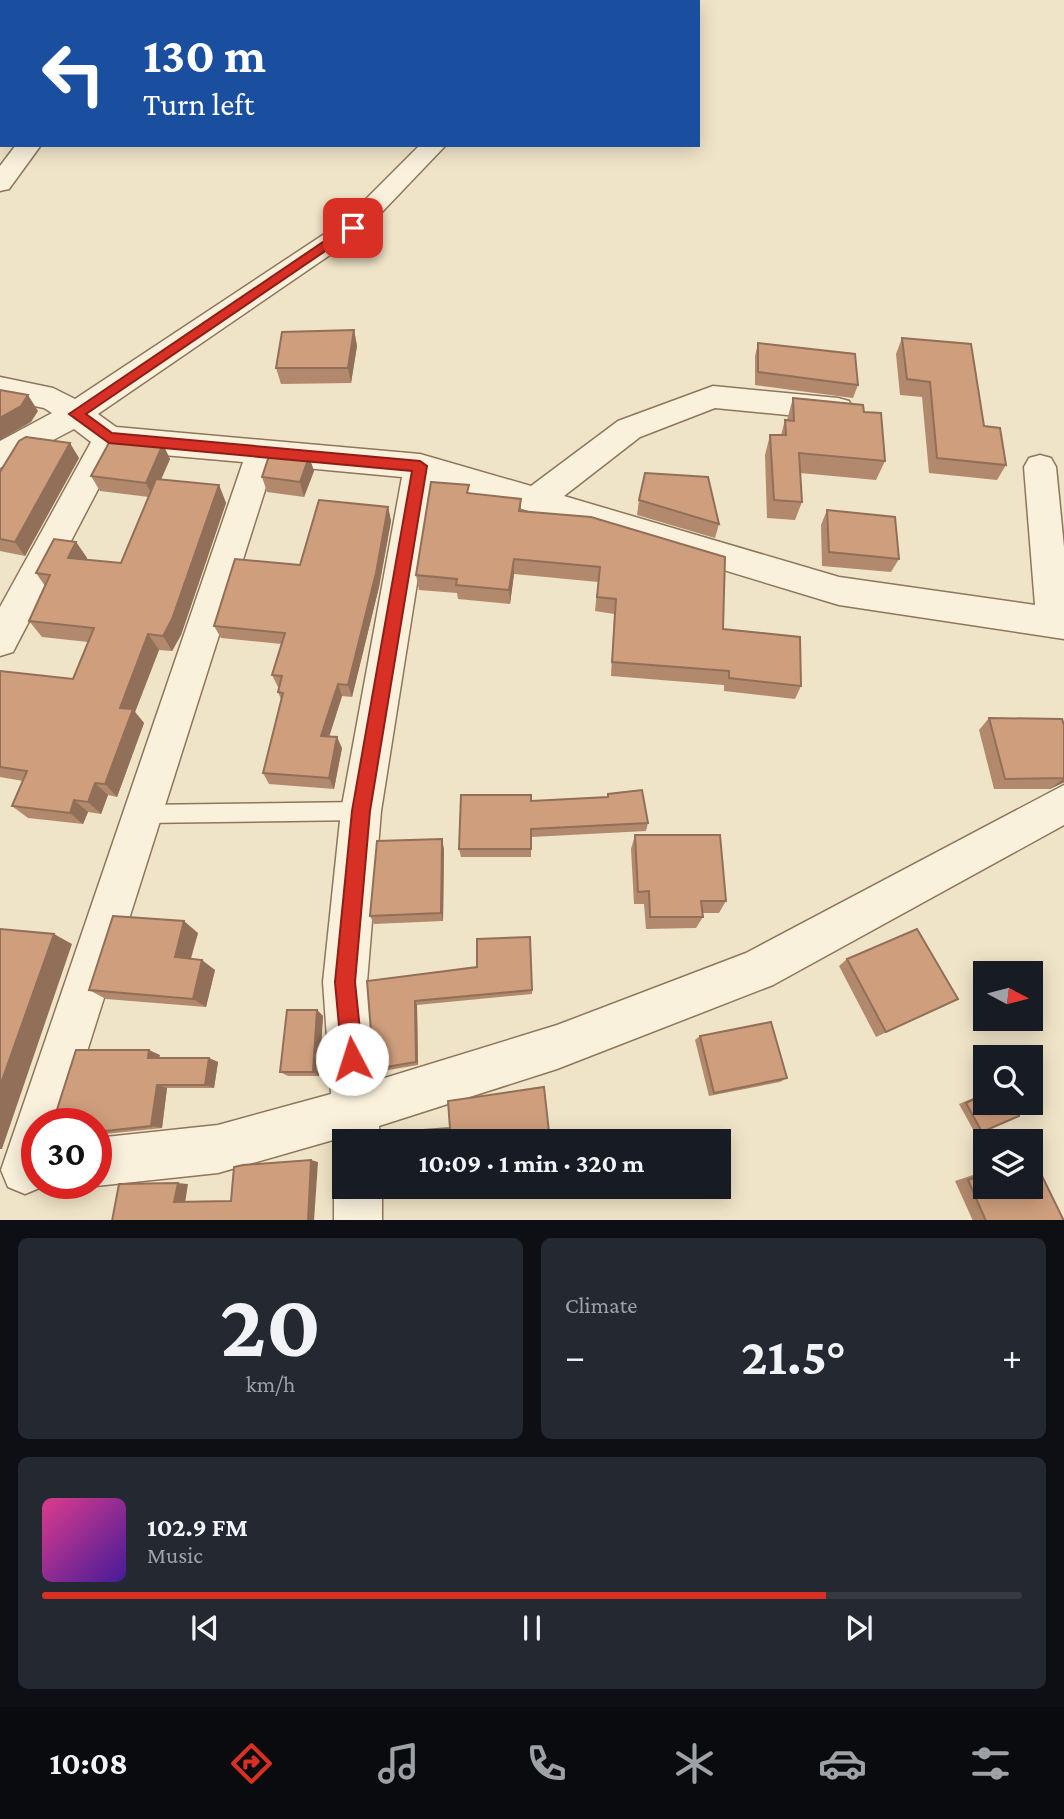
<!DOCTYPE html>
<meta charset="utf-8">
<style>
body{margin:0;font-family:"Crimson Pro",serif;background:#242831;color:#f1f3f6;height:100vh;display:flex;flex-direction:column;font-size:26px;white-space:nowrap}
*{box-sizing:border-box;margin:0}
p{font-size:23px;color:#9ea1a6}
.icon{flex:none;width:38px;height:38px;fill:none;stroke:currentColor;stroke-width:2;stroke-linecap:round;stroke-linejoin:round}
.map{position:relative;height:1220px;overflow:hidden}
.side{display:flex;flex-direction:column;gap:18px;padding:18px;background:#0d0f14;flex:1}
.side>*{flex:none}
.guide{position:absolute;left:0px;top:0px;width:700px;height:147px;box-shadow:0 4px 18px #0003;background:#1a4fa0;color:#fff;overflow:hidden}
.needle{width:46px;rotate:97deg}
.fabs{position:absolute;left:973px;top:961px;display:grid;gap:14px}
.fabs a{display:grid;place-items:center;width:70px;height:70px;border-radius:0px;background:#171b24;box-shadow:0 4px 18px #0003;font-size:35px}
.speed{position:absolute;left:21px;top:1108px;display:flex;gap:14px;font-size:35px;font-weight:700;text-align:center}
.speed>*{display:grid;place-content:center;width:91px;height:91px;border-radius:50%;background:#171b24;box-shadow:0 4px 18px #0003;line-height:1}
.speed .limit{border:10px solid #d22;background:#fff;color:#111}
.pin{position:absolute;display:grid;place-items:center;width:60px;height:60px;color:#fff;margin:-30px;border-radius:14px;box-shadow:0 4px 10px #0006}
.me{position:absolute;width:77px;margin:-38px;rotate:355deg;stroke-linejoin:round;filter:drop-shadow(0 0 5px #0008)}
.turn{display:flex;align-items:center;gap:24px;height:147px;padding:0 28px;font-size:32px}
.turn .icon{width:91px;height:91px;stroke-width:2.5}
.turn b{display:block;font-size:49px;line-height:60px}
.big{font-size:52px;font-weight:700;line-height:1.1}
.side .card{flex:1;display:flex;flex-direction:column;justify-content:center;gap:10px;min-width:0;padding:0 24px;border-radius:10px;background:#242831}
.side .dial{align-items:center;gap:0}
.dial b{font-size:91px;line-height:1}
.song{display:flex;align-items:center;gap:21px}
.cover{width:84px;height:84px;border-radius:10px;background:linear-gradient(135deg,hsl(330 70% 55%),hsl(260 70% 35%))}
.played{height:7px;border-radius:4px;background:linear-gradient(90deg,#d93025 80%,#363941 80%)}
.keys{display:flex;justify-content:space-around;direction:ltr}
.heat{display:flex;justify-content:space-between;align-items:center;font-size:38px;direction:ltr}
.side .tiles{flex:1;display:grid;gap:18px;grid-template-columns:1fr 1fr}
.card:last-child{grid-column:span 2}
.trip{position:absolute;left:332px;top:1129px;width:399px;height:70px;border-radius:0px;background:#171b24;box-shadow:0 4px 18px #0003;font-weight:700;line-height:70px;text-align:center}
.tab-bar{display:flex;height:112px;justify-content:space-around;align-items:center;background:#090b0e;color:#9ea1a6}
.tab-bar .icon{width:49px;height:49px}
.tab-bar .selected{color:#d93025}
.tab-bar b{font-size:32px;color:#f1f3f6}
.map>svg:first-child{display:block}
.lines{fill:none;stroke-linecap:round;stroke-linejoin:round}
.lane-casing{stroke:#8d765c;stroke-width:3}
.street-casing{stroke:#8d765c;stroke-width:3}
.path{stroke:#8d765c;stroke-width:2.5;stroke-dasharray:3.5 2.5;stroke-linecap:butt}
.lane{fill:#faf1dc;fill-rule:evenodd}
.street{fill:#faf1dc;fill-rule:evenodd}
.wall{fill:#b2896c}
.shaded-wall{fill:#916f58}
.building{fill:#cf9f7d;stroke:#916f58;stroke-width:2}
.route{fill:#d93025;stroke:#8d1f18;stroke-width:2}
</style>
<div class="map">
<svg width="1064" height="1221" viewBox="0 0 1064 1221">
<rect width="100%" height="100%" fill="#f0e4c8"/>
<g class="lines">
<defs>
<polygon id="lane" points="361,802 368,804 371,811 368,818 361,820 142,823 135,821 132,814 135,807 142,805"/>
<g id="street">
<polygon points="134,0 156,0 133,2"/>
<polygon points="570,0 592,0 569,2"/>
<polygon points="16,145 41,145 9,189 0,191 0,166"/>
<polygon points="420,145 446,145 362,233 98,414 116,427 420,454 531,486 618,421 713,386 838,398 849,401 853,409 849,417 838,420 715,408 640,437 564,496 839,577 1035,605 1024,467 1029,458 1040,455 1051,458 1056,467 1064,547 1064,639 839,605 433,482 381,811 367,982 375,1081 557,1025 746,953 1064,785 1064,825 773,985 557,1069 379,1126 380,1141 345,1141 345,1159 340,1158 333,1140 218,1173 96,1186 89,1183 96,1183 96,1138 218,1125 331,1094 323,982 341,811 402,477 273,465 64,1124 37,1124 37,1183 43,1183 42,1187 25,1194 8,1187 1,1170 243,462 118,451 13,652 0,656 0,607 91,442 74,429 0,468 0,441 52,413 44,408 0,399 0,377 53,388 75,399 344,221"/>
<polygon points="345,1167 345,1186 382,1186 382,1221 334,1221 334,1186"/>
</g>
</defs>
<use href="#lane" class="lane-casing"/>
<use href="#street" class="street-casing"/>
<g class="path">
<polyline points="34,2 36,0"/>
<polyline points="0,93 2,84"/>
</g>
<use href="#lane" class="lane"/>
<use href="#street" class="street"/>
</g>
<g class="wall">
<polygon points="354,330 357,346 351,383 281,384 276,368"/>
<polygon points="902,338 984,426 1006,465 997,480 929,473 922,397 900,395 896,354"/>
<polygon points="758,343 858,385 853,398 755,385 755,356"/>
<polygon points="793,398 864,412 885,461 876,480 800,473 802,502 795,520 767,518 765,455 770,435 781,435 785,420 787,420"/>
<polygon points="309,457 314,471 304,497 267,492 262,477"/>
<polygon points="79,458 25,556 0,551 0,472"/>
<polygon points="170,459 161,480 219,485 226,503 181,635 172,651 159,650 135,712 144,723 117,797 108,795 101,814 88,812 83,824 28,818 12,806 23,781 0,777 0,671 73,679 88,642 42,637 29,621 45,586 36,573 76,542 87,558 87,560 121,563 149,497 100,491 91,476"/>
<polygon points="469,493 521,499 521,511 723,629 801,686 795,699 724,691 724,685 611,676 614,614 595,611 598,582 514,574 510,604 458,599 457,593 419,590 416,575"/>
<polygon points="639,500 719,524 715,538 637,515"/>
<polygon points="388,507 391,521 379,587 352,697 342,696 329,736 342,748 334,789 269,784 263,773 281,699 278,692 279,687 278,687 272,675 282,644 221,638 214,626 300,565"/>
<polygon points="827,510 899,559 891,572 822,566 821,525"/>
<polygon points="989,718 1064,725 1064,783 1063,783 1050,789 994,789 979,730"/>
<polygon points="608,794 648,823 646,831 531,837 531,857 461,857 459,849 531,801 607,797"/>
<polygon points="635,835 726,901 719,913 702,913 703,917 696,928 646,929 644,904 634,904 631,849"/>
<polygon points="444,849 443,921 374,924 370,916"/>
<polygon points="198,933 191,959 215,970 206,1007 106,999 89,990"/>
<polygon points="530,937 532,994 417,1005 418,1065 377,1072 374,1069 367,981 477,967"/>
<polygon points="847,959 946,1005 876,1037 839,966"/>
<polygon points="317,1010 323,1016 319,1076 288,1076 280,1072"/>
<polygon points="700,1036 787,1078 780,1082 709,1096 695,1040"/>
<polygon points="160,1055 159,1058 209,1058 218,1062 214,1088 167,1088 162,1128 96,1135 96,1124 53,1122"/>
<polygon points="985,1093 982,1132 975,1133 959,1104"/>
<polygon points="985,1171 985,1186 1031,1186 1031,1177 1042,1176 1064,1221 973,1221 955,1181"/>
</g>
<g class="shaded-wall">
<polygon points="354,330 357,346 351,383 348,368"/>
<polygon points="28,395 38,411 31,422 0,440 0,418"/>
<polygon points="70,443 79,458 25,556 15,542"/>
<polygon points="163,444 170,459 153,497 146,483"/>
<polygon points="309,457 314,471 304,497 300,482"/>
<polygon points="219,485 226,503 181,635 172,651 163,636"/>
<polygon points="388,507 391,521 379,587 352,697 348,685"/>
<polygon points="76,542 87,558 80,574 68,558"/>
<polygon points="514,559 514,574 510,604 509,590"/>
<polygon points="148,634 159,650 135,712 144,723 117,797 105,784 120,708"/>
<polygon points="338,684 342,696 326,747 321,736"/>
<polygon points="337,737 342,748 334,789 329,778"/>
<polygon points="1064,778 1064,782 1050,789"/>
<polygon points="95,783 108,795 101,814 88,802"/>
<polygon points="74,800 88,812 83,824 70,813"/>
<polygon points="442,839 444,849 443,921 441,913"/>
<polygon points="184,921 198,933 188,967 175,957"/>
<polygon points="54,934 72,944 2,1149 0,1149 0,1086"/>
<polygon points="202,960 215,970 206,1007 193,999"/>
<polygon points="415,1001 417,1005 418,1065 416,1062"/>
<polygon points="317,1010 323,1016 319,1076 313,1072"/>
<polygon points="149,1050 160,1055 158,1062 148,1058"/>
<polygon points="209,1058 218,1062 214,1088 205,1085"/>
<polygon points="157,1085 167,1088 162,1128 151,1126"/>
<polygon points="311,1160 318,1162 314,1221 308,1221"/>
<polygon points="178,1183 188,1184 185,1203 174,1202"/>
</g>
<g class="building">
<polygon points="354,330 348,368 276,368 282,332"/>
<polygon points="902,338 971,344 984,426 1000,428 1006,465 937,458 930,382 907,379"/>
<polygon points="758,343 855,354 858,385 758,372"/>
<polygon points="0,390 28,395 21,406 0,418"/>
<polygon points="793,398 863,405 864,412 881,413 885,461 799,453 802,502 774,500 770,435 786,435 785,420 794,421"/>
<polygon points="26,437 70,443 15,542 0,539 0,472 19,441"/>
<polygon points="111,439 163,444 146,483 91,476"/>
<polygon points="270,453 309,457 300,482 262,477"/>
<polygon points="645,473 708,477 719,524 639,500"/>
<polygon points="156,479 219,485 172,619 163,636 148,634 120,708 133,709 105,784 95,783 88,802 74,800 70,813 12,806 27,771 0,767 0,671 73,679 94,628 29,621 50,575 36,573 54,539 76,542 68,558 121,563"/>
<polygon points="431,482 469,485 467,493 521,499 519,511 591,517 725,557 723,629 800,637 801,686 729,678 729,671 612,662 616,599 597,597 600,567 514,559 509,590 456,585 457,579 416,575"/>
<polygon points="319,500 388,507 376,573 348,685 338,684 321,736 337,737 329,778 263,773 283,693 278,692 282,676 272,675 285,633 214,626 235,559 300,565"/>
<polygon points="827,510 895,517 899,559 829,552"/>
<polygon points="989,718 1062,719 1064,725 1064,778 1005,779"/>
<polygon points="642,790 648,823 531,829 531,849 459,849 461,795 531,795 531,801 608,797 608,794"/>
<polygon points="635,835 720,835 726,901 701,901 703,917 650,917 649,891 638,892"/>
<polygon points="442,839 441,913 370,916 377,841"/>
<polygon points="113,916 184,921 175,957 202,960 193,999 89,990"/>
<polygon points="0,929 54,934 0,1086"/>
<polygon points="917,929 958,999 886,1032 847,959"/>
<polygon points="530,937 532,990 415,1001 416,1062 374,1069 367,981 477,967 477,939"/>
<polygon points="287,1010 317,1010 313,1072 280,1072"/>
<polygon points="771,1022 787,1078 714,1093 700,1036"/>
<polygon points="76,1050 149,1050 148,1058 209,1058 205,1085 157,1085 151,1126 96,1132 96,1124 49,1124 53,1122"/>
<polygon points="544,1087 550,1141 425,1141 424,1130 450,1128 448,1101"/>
<polygon points="985,1094 985,1102 1011,1102 1019,1116 982,1132 966,1103"/>
<polygon points="311,1160 308,1221 112,1221 119,1184 178,1183 174,1202 231,1201 234,1167 243,1165"/>
<polygon points="985,1174 985,1186 1031,1186 1031,1180 1042,1176 1064,1221 986,1221 968,1180"/>
</g>
<polygon class="route" points="348,225 359,228 86,414 112,433 420,461 427,466 370,811 355,982 363,1059 360,1066 352,1069 345,1066 342,1059 335,982 352,811 412,471 109,443 69,414"/>
</svg>
<div class="fabs">
<a><svg class="needle" viewBox="-14 -14 28 28"><path d="M0-13l5 13h-10z" fill="#e53935"/><path d="M0 13l5-13h-10z" fill="#9ea1a6"/></svg></a>
<a><svg class="icon" aria-label="search" viewBox="0 0 24 24"><circle cx="10" cy="10" r="6"/><path d="M15 15l6 6"/></svg></a>
<a><svg class="icon" aria-label="layers" viewBox="0 0 24 24"><path d="M12 4l9 5-9 5-9-5zM3 14l9 5 9-5"/></svg></a>
</div>
<div class="speed"><div class="limit">30</div></div>
<div class="pin" style="left:353px;top:228px;background:#d93025"><svg class="icon" aria-label="arrive" viewBox="0 0 24 24"><path d="M6 21V4h12l-3 4 3 4H6"/></svg></div>
<svg class="me" style="left:352px;top:1059px" viewBox="-20 -20 40 40"><circle r="19" fill="#fff"/><path d="M0-13L10 11 0 6-10 11z" fill="#d93025"/></svg>
<div class="trip">10:09 · 1 min · 320 m</div>
<div class="guide">
<div class="turn"><svg class="icon" aria-label="left" viewBox="0 0 24 24"><path d="M17 20v-9H6M10 6l-5 5 5 5"/></svg><div><b>130 m</b>Turn left</div></div>
</div>
</div>
<section class="side">
<div class="tiles">
<div class="card dial"><b>20</b><p>km/h</p></div>
<div class="card"><p>Climate</p>
<div class="heat"><a>−</a><b class="big">21.5°</b><a>+</a></div>
</div>
<div class="card">
<div class="song"><i class="cover"></i><div><b>102.9 FM</b><p>Music</p></div></div>
<div class="played"></div>
<div class="keys"><svg class="icon" aria-label="previous" viewBox="0 0 24 24"><path d="M18 5L8 12l10 7zM5 5v14"/></svg><svg class="icon" aria-label="pause" viewBox="0 0 24 24"><path d="M8 5v14M16 5v14"/></svg><svg class="icon" aria-label="next" viewBox="0 0 24 24"><path d="M6 5l10 7-10 7zM19 5v14"/></svg></div>
</div>
</div>
</section>
<nav class="tab-bar">
<b>10:08</b>
<svg class="icon selected" aria-label="directions" viewBox="0 0 24 24"><path d="M12 3l9 9-9 9-9-9zM9 14v-3h6M13 9l2 2-2 2"/></svg>
<svg class="icon" aria-label="music" viewBox="0 0 24 24"><path d="M9 18V5l10-2v13"/><circle cx="6" cy="18" r="3"/><circle cx="16" cy="16" r="3"/></svg>
<svg class="icon" aria-label="phone" viewBox="0 0 24 24"><path d="M5 4h4l2 5-3 2q2 4 5 5l2-3 5 2v4C11 20 4 13 5 4z"/></svg>
<svg class="icon" aria-label="climate" viewBox="0 0 24 24"><path d="M12 3v18M4 7l16 10M4 17L20 7"/></svg>
<svg class="icon" aria-label="car" viewBox="0 0 24 24"><path d="M5 17H2v-5l4-1 3-4h7l3 4 3 1v5h-3M9 17h6M6 11h13"/><circle cx="7" cy="17" r="2"/><circle cx="17" cy="17" r="2"/></svg>
<svg class="icon" aria-label="filters" viewBox="0 0 24 24"><path d="M4 7h16M4 17h16"/><circle cx="9" cy="7" r="2"/><circle cx="15" cy="17" r="2"/></svg>
</nav>
